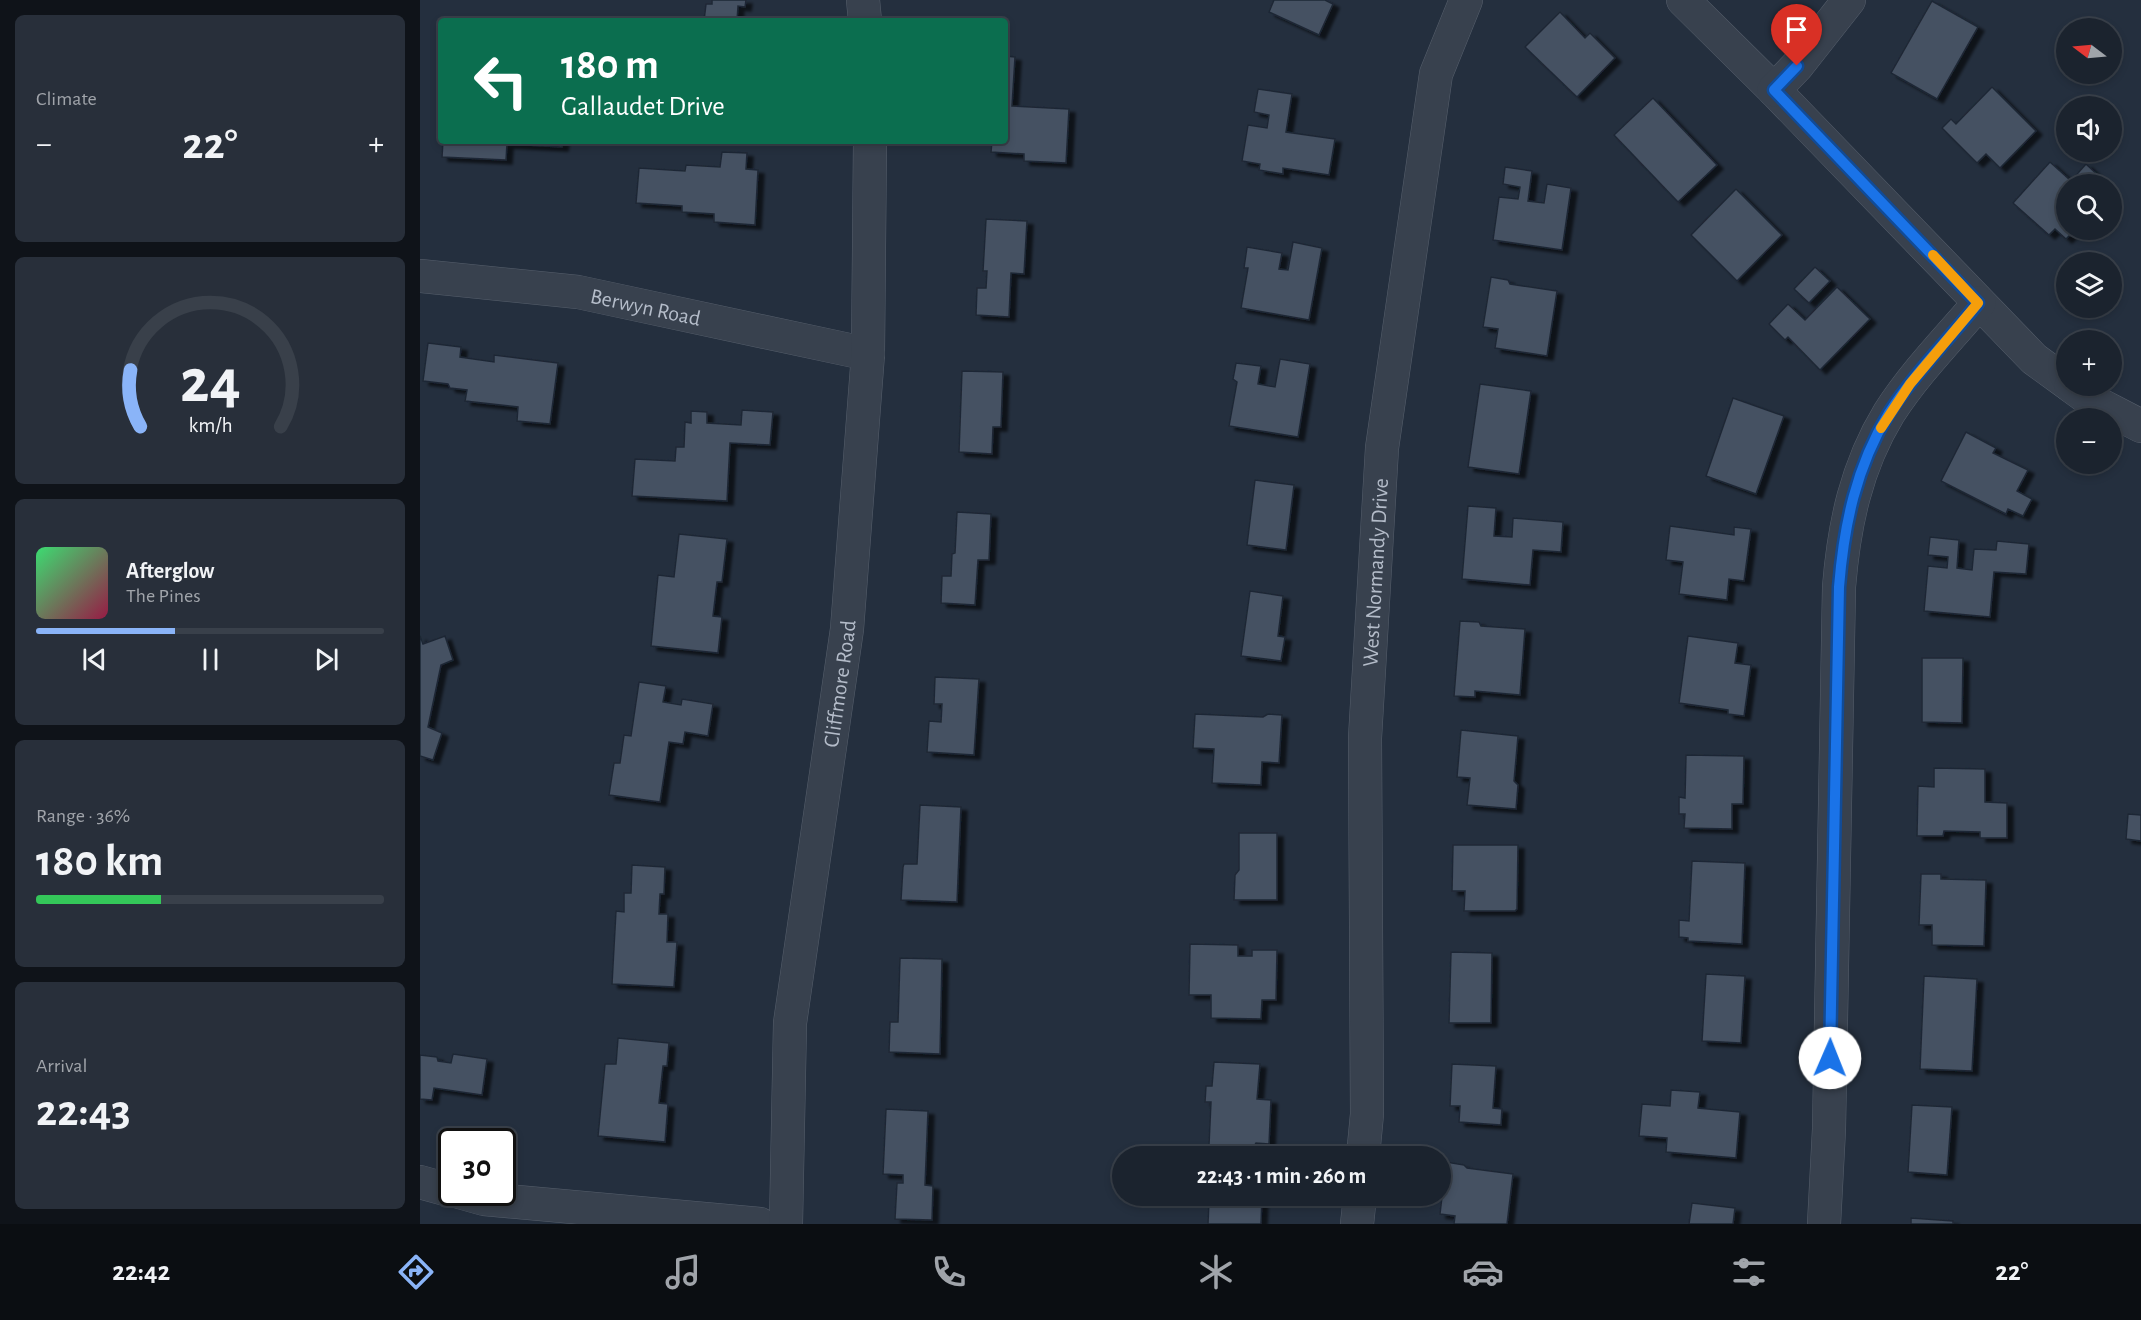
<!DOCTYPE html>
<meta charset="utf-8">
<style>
body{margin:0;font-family:"Alegreya Sans",sans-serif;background:#282f3a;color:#f1f3f6;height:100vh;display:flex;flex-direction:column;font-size:22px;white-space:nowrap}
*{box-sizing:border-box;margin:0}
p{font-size:20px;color:#a0a4aa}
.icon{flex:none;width:33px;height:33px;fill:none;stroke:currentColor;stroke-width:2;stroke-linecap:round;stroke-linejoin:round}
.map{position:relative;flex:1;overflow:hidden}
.sheet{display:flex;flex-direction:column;gap:15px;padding:15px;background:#0f1319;width:420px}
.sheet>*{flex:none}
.guide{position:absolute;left:18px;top:18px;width:570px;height:126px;border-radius:6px;box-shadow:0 3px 9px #0003,0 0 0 2px #39404a;background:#0b6e4f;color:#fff;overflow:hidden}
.needle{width:39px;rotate:286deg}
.controls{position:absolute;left:1636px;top:18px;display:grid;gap:12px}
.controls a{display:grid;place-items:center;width:66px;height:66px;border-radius:50%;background:#1b232e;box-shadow:0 3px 9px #0003,0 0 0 2px #39404a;font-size:30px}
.speed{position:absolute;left:18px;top:1128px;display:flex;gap:12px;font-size:30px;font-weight:700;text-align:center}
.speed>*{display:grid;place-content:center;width:78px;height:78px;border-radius:50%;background:#1b232e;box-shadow:0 3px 9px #0003,0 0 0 2px #39404a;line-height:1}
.speed .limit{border:3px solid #111;border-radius:9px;background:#fff;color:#111}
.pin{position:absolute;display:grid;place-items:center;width:51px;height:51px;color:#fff;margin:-62px -26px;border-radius:50% 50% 50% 0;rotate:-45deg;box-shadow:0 0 6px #0007}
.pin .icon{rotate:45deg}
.me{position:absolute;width:66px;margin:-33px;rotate:1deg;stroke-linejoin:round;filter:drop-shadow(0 0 4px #0008)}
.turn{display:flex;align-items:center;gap:21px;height:126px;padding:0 24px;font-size:27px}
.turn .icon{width:78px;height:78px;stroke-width:2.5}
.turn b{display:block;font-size:42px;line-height:51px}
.big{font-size:45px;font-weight:700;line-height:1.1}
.sheet .card{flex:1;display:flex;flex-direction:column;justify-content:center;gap:9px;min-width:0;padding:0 21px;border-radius:9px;background:#282f3a}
.sheet .dial{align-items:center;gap:0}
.dial svg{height:156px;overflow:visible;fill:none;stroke:#39404a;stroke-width:7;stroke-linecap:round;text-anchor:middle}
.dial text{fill:#f1f3f6;stroke:none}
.song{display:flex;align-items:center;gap:18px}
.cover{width:72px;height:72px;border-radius:9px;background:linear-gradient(135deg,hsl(140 70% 55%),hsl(340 70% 35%))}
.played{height:6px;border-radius:3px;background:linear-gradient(90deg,#8ab4f8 40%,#39404a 40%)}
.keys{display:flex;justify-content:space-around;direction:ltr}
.heat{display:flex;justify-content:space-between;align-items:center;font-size:33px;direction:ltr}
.charge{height:9px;border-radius:4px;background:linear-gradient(90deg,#34c759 36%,#39404a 0)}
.trip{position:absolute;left:692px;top:1146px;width:339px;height:60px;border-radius:30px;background:#1b232e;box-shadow:0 3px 9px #0003,0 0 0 2px #39404a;font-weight:700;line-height:60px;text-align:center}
.tab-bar{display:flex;height:96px;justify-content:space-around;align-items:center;background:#0b0e12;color:#a0a4aa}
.tab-bar .icon{width:42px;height:42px}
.tab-bar .current{color:#8ab4f8}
.tab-bar b{font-size:27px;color:#f1f3f6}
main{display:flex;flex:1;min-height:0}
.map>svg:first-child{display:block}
.building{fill:#455162;stroke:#1f2835;stroke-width:1.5;filter:url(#shadow)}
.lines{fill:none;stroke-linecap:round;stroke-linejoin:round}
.minor-casing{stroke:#565f6c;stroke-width:34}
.minor{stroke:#38414e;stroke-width:33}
.route-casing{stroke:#114b97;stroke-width:15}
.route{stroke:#1a73e8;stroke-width:10}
.slow{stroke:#f59e0b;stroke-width:10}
.labels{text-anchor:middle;stroke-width:6;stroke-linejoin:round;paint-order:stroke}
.street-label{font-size:22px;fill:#b4bcc9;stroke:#1d2633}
</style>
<main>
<section class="sheet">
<div class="card"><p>Climate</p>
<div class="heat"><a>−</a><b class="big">22°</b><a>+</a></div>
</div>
<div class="card dial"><svg viewBox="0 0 100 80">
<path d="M14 69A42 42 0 1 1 86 69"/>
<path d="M14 69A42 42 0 0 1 9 40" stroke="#8ab4f8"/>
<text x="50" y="56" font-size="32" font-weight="700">24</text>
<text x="50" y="72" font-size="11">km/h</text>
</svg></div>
<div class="card">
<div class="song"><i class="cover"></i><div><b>Afterglow</b><p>The Pines</p></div></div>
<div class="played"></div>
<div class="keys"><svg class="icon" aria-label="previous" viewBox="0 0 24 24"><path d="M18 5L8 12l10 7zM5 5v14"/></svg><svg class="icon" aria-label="pause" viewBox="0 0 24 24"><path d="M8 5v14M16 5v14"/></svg><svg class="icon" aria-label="next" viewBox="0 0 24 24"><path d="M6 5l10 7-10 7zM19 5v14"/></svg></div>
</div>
<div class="card"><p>Range · 36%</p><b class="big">180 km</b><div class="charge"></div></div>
<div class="card"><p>Arrival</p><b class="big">22:43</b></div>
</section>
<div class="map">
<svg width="1721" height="1224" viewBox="0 0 1721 1224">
<defs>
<filter id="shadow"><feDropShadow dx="6" dy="4" stdDeviation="1.5" flood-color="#0009"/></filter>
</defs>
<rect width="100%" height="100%" fill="#242f3e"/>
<g class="building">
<polygon points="292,0 326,0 325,7 318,6 317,21 284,21 286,4 292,4"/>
<polygon points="854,0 905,0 913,4 899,35 849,12"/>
<polygon points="1512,1 1558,27 1517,99 1471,73"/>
<polygon points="1140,12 1165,38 1170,33 1195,58 1157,97 1105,47"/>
<polygon points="585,56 595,57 592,106 649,109 646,163 604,161 604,154 571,152 572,141 585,141"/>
<polygon points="1572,87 1616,131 1580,168 1566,154 1557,163 1522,128 1531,119 1536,124"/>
<polygon points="838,89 872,94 866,132 915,139 909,175 863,168 863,174 839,170 840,164 822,161 828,125 847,128 849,115 834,112"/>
<polygon points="1233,98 1297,165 1258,202 1194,135"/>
<polygon points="23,141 143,141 142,147 87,144 86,160 22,157"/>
<polygon points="302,152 327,153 326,169 338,170 335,225 294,222 294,214 262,212 262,206 216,203 219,168 265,171 266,165 300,167"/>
<polygon points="1630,162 1651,181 1666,164 1685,182 1683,184 1647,184 1647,230 1655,230 1646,239 1635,229 1629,235 1593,203"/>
<polygon points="1085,167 1112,171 1108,201 1124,203 1127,184 1151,188 1142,250 1073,240 1079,197 1098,199 1100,187 1083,184"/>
<polygon points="1316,189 1362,235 1317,281 1271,235"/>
<polygon points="566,219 607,221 604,274 591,273 589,317 556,315 557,288 566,288 567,271 563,271"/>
<polygon points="873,242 902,248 889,320 821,308 828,268 824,268 827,247 862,253 859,269 868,270"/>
<polygon points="1395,267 1410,281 1389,303 1374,289"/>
<polygon points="1071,277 1088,280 1090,284 1137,291 1127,356 1075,348 1078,329 1063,327"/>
<polygon points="1417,287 1450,319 1400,370 1368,337 1365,340 1349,324 1368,304 1385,320"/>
<polygon points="8,343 41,347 40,357 74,362 74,355 138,363 130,424 97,421 98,407 45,401 47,390 30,388 28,384 3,381"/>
<polygon points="860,359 890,364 878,437 809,426 817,382 813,379 816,363 841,366 838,384 855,387"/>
<polygon points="542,371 583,372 581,427 573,427 572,454 539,452"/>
<polygon points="1060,384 1111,391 1099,474 1048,467"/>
<polygon points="1313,398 1364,416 1336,494 1286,476"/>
<polygon points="322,410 353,412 350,445 310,443 307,501 212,496 215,459 255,461 256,447 264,447 265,422 271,423 271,411 287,412 287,423 321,425"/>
<polygon points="1546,432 1576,448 1573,453 1608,470 1597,491 1612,499 1603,516 1588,509 1586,514 1521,481"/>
<polygon points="835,480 874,485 866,550 827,545"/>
<polygon points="1048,506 1076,508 1074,536 1092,537 1093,518 1143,522 1141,552 1113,550 1110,585 1042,579"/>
<polygon points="537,512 571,514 569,560 558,560 555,605 521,603 522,576 531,576 532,554 535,553"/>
<polygon points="1250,526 1314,535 1314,527 1331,529 1324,581 1309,579 1307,600 1259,594 1263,562 1246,560"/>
<polygon points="259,534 307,539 302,582 297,582 293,616 302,617 298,653 231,646 238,575 254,577"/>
<polygon points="1510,537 1539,540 1537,568 1552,570 1554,549 1576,550 1577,541 1609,544 1606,574 1574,572 1570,617 1504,611 1508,566 1527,568 1528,557 1508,555"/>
<polygon points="830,591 863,596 858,636 865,637 861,661 821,656"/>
<polygon points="1040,621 1059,622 1061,626 1105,629 1100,695 1055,691 1055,697 1034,696"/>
<polygon points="0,636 3,644 25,636 33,660 21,665 8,727 22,733 13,760 0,756"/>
<polygon points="1268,636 1318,643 1315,663 1331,665 1324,716 1308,714 1308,710 1259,703"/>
<polygon points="1502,658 1543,658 1542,723 1502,722"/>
<polygon points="515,677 559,679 554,755 507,752 509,721 521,722 522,704 514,704"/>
<polygon points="219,682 246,686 243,702 261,705 262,699 293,704 288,736 265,732 263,744 249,742 240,802 189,795 194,763 200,763 204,735 211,736"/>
<polygon points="775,714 843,717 848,714 862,715 859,763 842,762 841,785 792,783 794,749 773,748"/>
<polygon points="1041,730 1098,736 1094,781 1098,785 1096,809 1047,805 1050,778 1037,777"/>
<polygon points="1266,755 1324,756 1323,804 1312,804 1312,829 1264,828 1265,814 1259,814 1259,797 1265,798"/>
<polygon points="1514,768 1565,769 1565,802 1587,803 1587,838 1560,838 1560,832 1524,831 1523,836 1497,836 1498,786 1514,787"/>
<polygon points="500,805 541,807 537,902 481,900 483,867 484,864 497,864"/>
<polygon points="1708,814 1721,815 1721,841 1706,839"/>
<polygon points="819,833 857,833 857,900 814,900 815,875 819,870"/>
<polygon points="1033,845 1098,845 1097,909 1095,911 1044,911 1045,891 1032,891"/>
<polygon points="1272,861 1325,863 1322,944 1268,941 1268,938 1259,937 1259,920 1269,921"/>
<polygon points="212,865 245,867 244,894 240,894 239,914 248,914 247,942 257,942 254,987 192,984 196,911 204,912 204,893 211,893"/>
<polygon points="1501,874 1521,874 1521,879 1566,880 1564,946 1512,945 1512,925 1499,925"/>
<polygon points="770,944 818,945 818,956 832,956 832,950 857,950 856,1000 842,1000 841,1019 791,1018 791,995 769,995"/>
<polygon points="1031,952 1072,953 1071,1023 1029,1023"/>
<polygon points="480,958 522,959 520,1054 469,1052 470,1022 478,1022"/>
<polygon points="1286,974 1325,976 1321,1043 1282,1041"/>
<polygon points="1504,976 1557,979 1552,1071 1500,1069"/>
<polygon points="198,1038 249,1043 247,1066 243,1066 239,1103 248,1104 245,1142 178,1136 185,1064 196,1064"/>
<polygon points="33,1054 67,1059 62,1095 14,1088 12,1100 0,1099 0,1055 17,1057 18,1061 31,1063"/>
<polygon points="794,1062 840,1064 837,1099 851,1100 849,1144 836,1143 833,1148 789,1145 791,1102 785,1102 786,1086 792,1086"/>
<polygon points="1032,1064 1076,1066 1073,1108 1082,1109 1081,1125 1039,1122 1040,1106 1030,1106"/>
<polygon points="1251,1090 1280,1092 1278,1108 1320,1112 1316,1158 1246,1152 1247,1138 1219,1136 1222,1104 1250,1106"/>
<polygon points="1492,1105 1532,1107 1527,1175 1488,1172"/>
<polygon points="466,1109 508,1111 505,1185 513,1186 512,1220 475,1219 477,1183 483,1183 483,1175 463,1174"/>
<polygon points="1026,1162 1044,1165 1047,1168 1093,1174 1087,1224 1034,1224 1035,1216 1020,1214"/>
<polygon points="757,1196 842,1196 841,1224 788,1224 789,1200 757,1198"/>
<polygon points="1272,1203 1315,1208 1313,1224 1269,1224"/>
<polygon points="1491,1218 1533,1221 1533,1224 1491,1224"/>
</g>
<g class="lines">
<defs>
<g id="minor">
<polyline points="443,0 445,21"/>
<polyline points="1263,0 1354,90 1614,359 1647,383"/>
<polyline points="1354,90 1377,66 1429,0"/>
<path id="s1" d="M0,276L158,292L448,354"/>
<polyline points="1651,386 1669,399 1721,426"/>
<path id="s2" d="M943,1156L947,1114L945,738L962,448L1016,74L1046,0"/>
<polyline points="0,1182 32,1191"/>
<polyline points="39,1192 64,1199 340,1224"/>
<path id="s3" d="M366,1224L370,1023L427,629L448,354L450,141"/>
<polyline points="937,1224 940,1196"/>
<path d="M1404,1224L1409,1129L1419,587C1424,525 1436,467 1469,413C1494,374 1528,339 1559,303"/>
</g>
</defs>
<use href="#minor" class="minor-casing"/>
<use href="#minor" class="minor"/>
</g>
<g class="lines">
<defs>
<path id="route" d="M1377,66L1354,90L1558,303C1529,339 1494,374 1469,413C1436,467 1424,525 1419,587L1410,1058"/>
</defs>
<use href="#route" class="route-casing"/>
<use href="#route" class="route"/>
<polyline class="slow" points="1461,428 1490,384 1558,303 1513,255"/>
</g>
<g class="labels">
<g class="street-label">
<text dy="8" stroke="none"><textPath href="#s1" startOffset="228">Berwyn Road</textPath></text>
<text dy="8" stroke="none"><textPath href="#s2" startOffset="584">West Normandy Drive</textPath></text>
<text dy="8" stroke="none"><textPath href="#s3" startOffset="544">Cliffmore Road</textPath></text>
</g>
</g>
</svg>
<div class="controls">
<a><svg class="needle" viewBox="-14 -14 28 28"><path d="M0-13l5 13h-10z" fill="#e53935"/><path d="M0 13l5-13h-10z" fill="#a0a4aa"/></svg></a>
<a><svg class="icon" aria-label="sound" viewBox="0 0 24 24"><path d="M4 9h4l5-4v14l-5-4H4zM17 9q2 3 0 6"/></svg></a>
<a><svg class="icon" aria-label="search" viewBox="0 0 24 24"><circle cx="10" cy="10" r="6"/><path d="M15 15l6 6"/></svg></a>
<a><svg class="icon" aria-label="layers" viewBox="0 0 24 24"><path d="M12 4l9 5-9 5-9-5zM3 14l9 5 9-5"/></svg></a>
<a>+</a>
<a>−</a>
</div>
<div class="speed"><div class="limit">30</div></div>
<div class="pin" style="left:1377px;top:66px;background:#d93025"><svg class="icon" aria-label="arrive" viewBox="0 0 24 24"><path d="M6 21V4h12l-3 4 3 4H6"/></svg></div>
<svg class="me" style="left:1410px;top:1058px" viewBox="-20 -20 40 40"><circle r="19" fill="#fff"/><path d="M0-13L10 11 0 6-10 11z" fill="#1a73e8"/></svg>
<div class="trip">22:43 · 1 min · 260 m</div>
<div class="guide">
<div class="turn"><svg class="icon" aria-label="left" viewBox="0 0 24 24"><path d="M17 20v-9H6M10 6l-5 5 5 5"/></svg><div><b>180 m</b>Gallaudet Drive</div></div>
</div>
</div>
</main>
<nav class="tab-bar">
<b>22:42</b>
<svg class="icon current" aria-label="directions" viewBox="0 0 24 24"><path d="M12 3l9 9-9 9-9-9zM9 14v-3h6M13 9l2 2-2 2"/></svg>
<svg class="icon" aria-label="music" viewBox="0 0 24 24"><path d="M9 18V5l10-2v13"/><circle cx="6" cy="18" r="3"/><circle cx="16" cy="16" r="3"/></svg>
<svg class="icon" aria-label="phone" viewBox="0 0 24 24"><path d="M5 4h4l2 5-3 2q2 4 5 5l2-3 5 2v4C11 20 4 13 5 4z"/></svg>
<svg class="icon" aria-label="climate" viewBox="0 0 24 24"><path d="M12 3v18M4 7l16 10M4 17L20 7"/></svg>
<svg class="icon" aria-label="car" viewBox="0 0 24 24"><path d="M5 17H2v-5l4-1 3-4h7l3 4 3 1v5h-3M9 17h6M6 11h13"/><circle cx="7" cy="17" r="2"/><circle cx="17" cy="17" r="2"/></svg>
<svg class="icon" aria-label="filters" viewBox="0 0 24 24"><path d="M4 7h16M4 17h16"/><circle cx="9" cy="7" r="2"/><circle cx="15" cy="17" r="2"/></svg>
<b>22°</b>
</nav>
